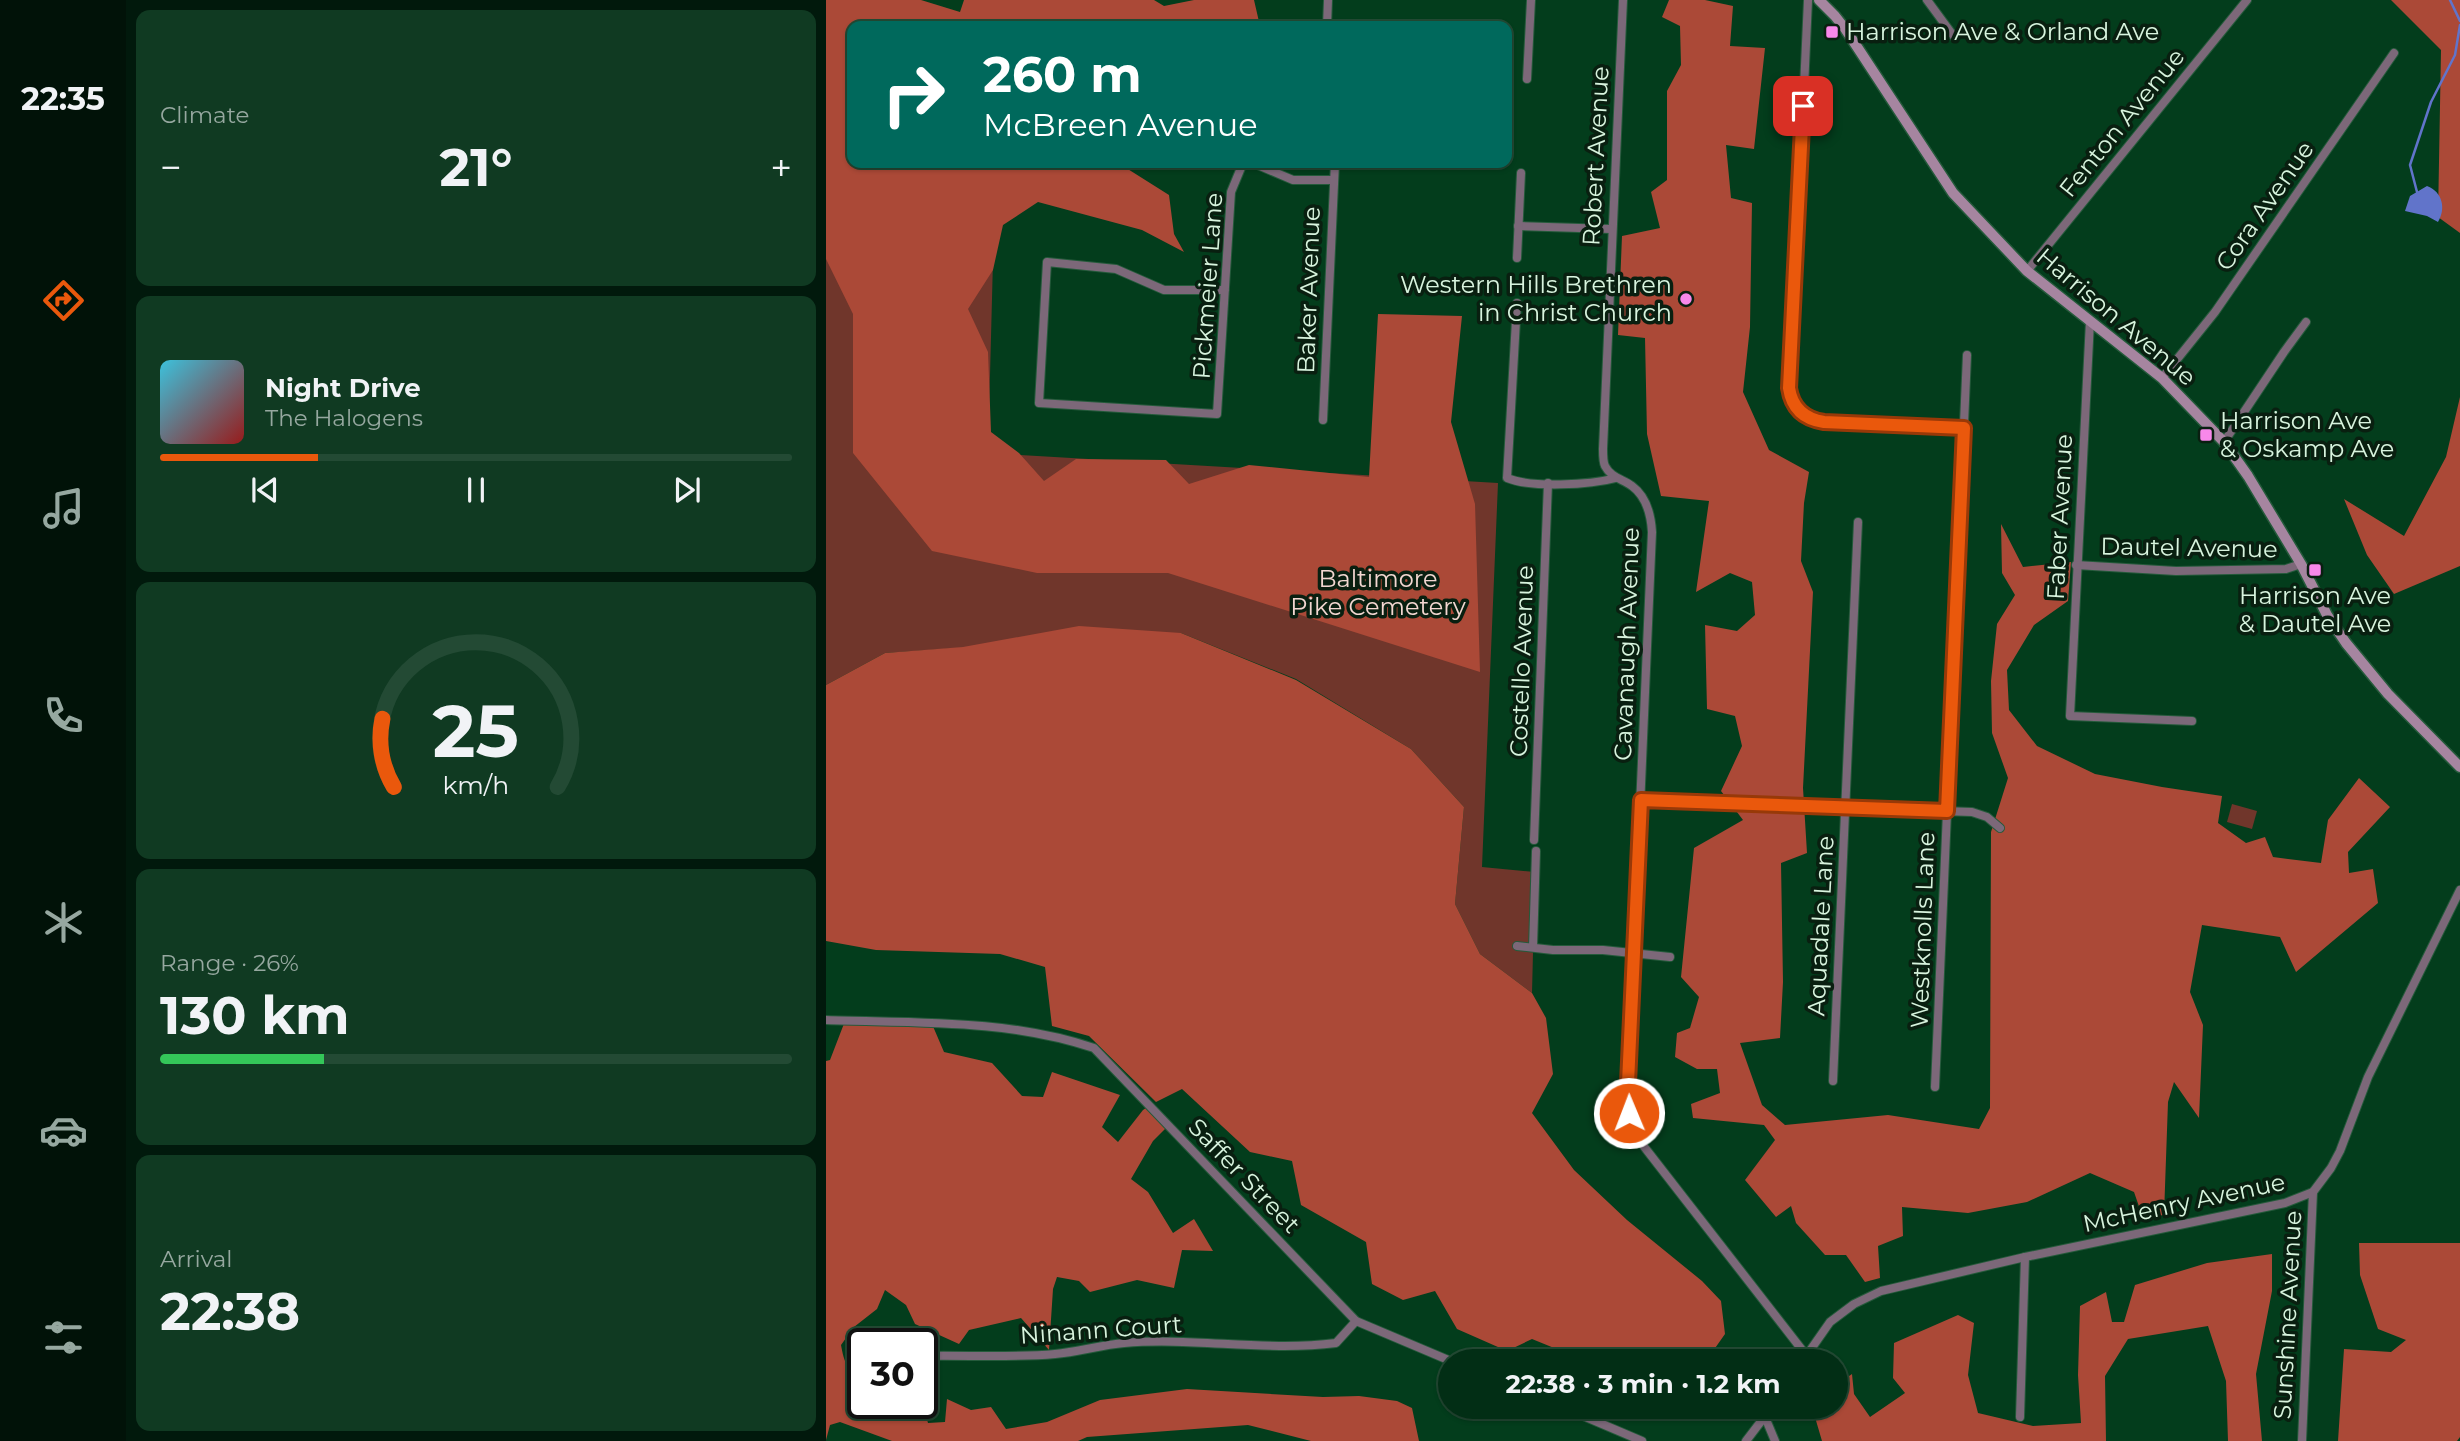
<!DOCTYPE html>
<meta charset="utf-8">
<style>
body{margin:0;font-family:Montserrat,sans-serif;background:#103a22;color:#f1f3f6;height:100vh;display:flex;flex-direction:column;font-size:26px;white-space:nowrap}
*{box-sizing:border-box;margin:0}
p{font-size:23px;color:#96a8a0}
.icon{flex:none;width:38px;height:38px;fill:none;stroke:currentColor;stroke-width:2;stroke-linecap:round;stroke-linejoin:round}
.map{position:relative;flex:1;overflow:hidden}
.side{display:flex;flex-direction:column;gap:10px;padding:10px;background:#01190c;width:700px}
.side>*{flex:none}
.banner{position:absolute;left:21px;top:21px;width:665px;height:147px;border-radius:14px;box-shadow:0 2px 5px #0004,0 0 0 2px #234a34;background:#00695c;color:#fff;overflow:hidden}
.speed{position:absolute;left:21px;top:1328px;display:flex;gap:14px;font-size:35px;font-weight:700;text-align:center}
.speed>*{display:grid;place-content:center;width:91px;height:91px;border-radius:50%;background:#022e15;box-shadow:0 2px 5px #0004,0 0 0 2px #234a34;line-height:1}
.speed .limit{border:4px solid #111;border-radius:10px;background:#fff;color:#111}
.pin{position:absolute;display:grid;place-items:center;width:60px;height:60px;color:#fff;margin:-30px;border-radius:14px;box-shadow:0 4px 10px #0006}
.me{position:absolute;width:77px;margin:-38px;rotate:359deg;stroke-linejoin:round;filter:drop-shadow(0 0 5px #0008)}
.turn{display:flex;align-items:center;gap:24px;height:147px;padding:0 21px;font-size:32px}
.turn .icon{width:91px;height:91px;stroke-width:2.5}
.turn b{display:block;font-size:49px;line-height:60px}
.big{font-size:52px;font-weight:700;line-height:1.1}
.side .tile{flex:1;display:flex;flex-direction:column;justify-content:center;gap:10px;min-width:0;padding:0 24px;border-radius:14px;background:#103a22}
.side .dial{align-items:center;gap:0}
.dial svg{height:182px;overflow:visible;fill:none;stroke:#234a34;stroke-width:7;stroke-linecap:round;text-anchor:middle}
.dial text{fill:#f1f3f6;stroke:none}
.song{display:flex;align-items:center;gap:21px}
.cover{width:84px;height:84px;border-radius:10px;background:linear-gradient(135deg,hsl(190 70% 55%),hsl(0 70% 35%))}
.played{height:7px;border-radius:4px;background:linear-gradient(90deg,#ea580c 25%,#234a34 25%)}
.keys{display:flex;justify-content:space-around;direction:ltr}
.heat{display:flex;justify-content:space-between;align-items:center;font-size:38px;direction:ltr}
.charge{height:10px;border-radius:5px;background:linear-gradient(90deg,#34c759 26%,#234a34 0)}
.trip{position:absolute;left:612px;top:1349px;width:410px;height:70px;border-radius:35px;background:#022e15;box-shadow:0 2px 5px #0004,0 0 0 2px #234a34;font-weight:700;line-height:70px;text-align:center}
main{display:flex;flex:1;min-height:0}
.tabs{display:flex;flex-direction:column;width:126px;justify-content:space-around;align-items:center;background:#011208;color:#96a8a0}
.tabs .icon{width:49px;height:49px}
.tabs .selected{color:#ea580c}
.tabs b{font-size:32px;color:#f1f3f6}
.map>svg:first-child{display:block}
.green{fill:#70362b}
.forest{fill:#ab4937}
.water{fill:#6174ca}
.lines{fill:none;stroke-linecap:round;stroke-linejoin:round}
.stream{stroke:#6174ca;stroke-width:2.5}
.minor-casing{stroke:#255a3b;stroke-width:10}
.secondary-casing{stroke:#255a3b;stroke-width:13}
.minor{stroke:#7c6879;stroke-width:8}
.secondary{stroke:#a685a0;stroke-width:10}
.route-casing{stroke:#983908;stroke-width:18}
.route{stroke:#ea580c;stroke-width:12}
.poi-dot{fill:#f888ea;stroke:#091f10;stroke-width:2.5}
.labels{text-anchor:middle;stroke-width:7;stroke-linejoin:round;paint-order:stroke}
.poi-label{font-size:24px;fill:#d8f4de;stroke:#091f10;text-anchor:start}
.street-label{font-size:24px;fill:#d8f4de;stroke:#091f10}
.park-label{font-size:24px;fill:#f3d7d1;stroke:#091f10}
</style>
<main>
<nav class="tabs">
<b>22:35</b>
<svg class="icon selected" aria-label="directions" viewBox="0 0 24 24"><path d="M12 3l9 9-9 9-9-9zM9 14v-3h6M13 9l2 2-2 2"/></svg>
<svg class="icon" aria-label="music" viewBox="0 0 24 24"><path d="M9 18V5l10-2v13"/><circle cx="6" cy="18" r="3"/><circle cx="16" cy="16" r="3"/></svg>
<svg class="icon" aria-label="phone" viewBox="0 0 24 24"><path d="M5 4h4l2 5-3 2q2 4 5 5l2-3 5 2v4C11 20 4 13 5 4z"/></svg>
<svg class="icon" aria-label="climate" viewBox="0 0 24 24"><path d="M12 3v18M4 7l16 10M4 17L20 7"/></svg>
<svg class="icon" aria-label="car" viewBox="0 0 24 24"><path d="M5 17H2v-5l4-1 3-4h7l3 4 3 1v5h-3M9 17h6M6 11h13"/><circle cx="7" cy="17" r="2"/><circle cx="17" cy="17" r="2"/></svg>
<svg class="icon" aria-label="filters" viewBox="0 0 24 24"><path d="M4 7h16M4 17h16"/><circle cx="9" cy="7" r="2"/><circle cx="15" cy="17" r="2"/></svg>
</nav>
<section class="side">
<div class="tile"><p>Climate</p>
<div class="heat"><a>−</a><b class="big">21°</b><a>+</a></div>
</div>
<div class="tile">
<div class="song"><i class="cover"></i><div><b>Night Drive</b><p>The Halogens</p></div></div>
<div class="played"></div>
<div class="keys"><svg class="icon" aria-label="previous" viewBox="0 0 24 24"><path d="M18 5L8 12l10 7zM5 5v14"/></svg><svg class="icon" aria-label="pause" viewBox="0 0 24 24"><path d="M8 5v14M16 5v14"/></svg><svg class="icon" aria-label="next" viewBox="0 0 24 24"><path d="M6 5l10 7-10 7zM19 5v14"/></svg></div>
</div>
<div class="tile dial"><svg viewBox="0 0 100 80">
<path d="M14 69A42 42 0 1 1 86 69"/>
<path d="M14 69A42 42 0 0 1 9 39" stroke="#ea580c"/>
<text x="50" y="56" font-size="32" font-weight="700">25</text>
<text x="50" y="72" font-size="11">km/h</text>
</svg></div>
<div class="tile"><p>Range · 26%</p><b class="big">130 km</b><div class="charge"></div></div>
<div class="tile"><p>Arrival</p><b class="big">22:38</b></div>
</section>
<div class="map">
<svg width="1634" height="1441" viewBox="0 0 1634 1441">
<rect width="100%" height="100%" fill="#033d1c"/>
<g class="green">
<polygon points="0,179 169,183 162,453 672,483 656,867 709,872 706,993 654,954 629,904 638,807 585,749 470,679 355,633 59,653 0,685"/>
<polygon points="1406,804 1431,811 1426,829 1401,822"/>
</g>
<g class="forest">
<polygon points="0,0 95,0 134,12 138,0 328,0 338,6 368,0 428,0 434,26 26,26 26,163 296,163 297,166 343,195 348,234 358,252 316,230 212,202 177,225 167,270 142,309 162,352 165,432 193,453 218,481 250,459 340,460 363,484 423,465 543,477 552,314 636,316 625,422 649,504 654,672 342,573 211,573 106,551 27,453 27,314 0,259"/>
<polygon points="843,0 879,0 907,6 904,46 939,48 928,149 900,145 905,198 926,203 924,327 917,392 943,450 983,472 978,503 975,561 987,592 977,788 981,853 955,863 957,982 954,1038 914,1043 936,1105 959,1125 1062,1115 1153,1129 1164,1108 1165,832 1182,778 1166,733 1165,681 1171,624 1189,595 1176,573 1175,524 1197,567 1245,562 1242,601 1208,625 1181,670 1183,710 1211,746 1269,774 1336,787 1396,796 1392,823 1420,843 1439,837 1447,857 1495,863 1502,820 1533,778 1564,807 1522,852 1523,873 1547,869 1552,903 1470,972 1454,937 1376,925 1364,992 1377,1025 1373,1118 1348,1082 1342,1102 1338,1215 1317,1218 1308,1192 1264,1173 1201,1202 1142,1213 1076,1207 1077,1236 1052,1246 1054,1278 1039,1282 1020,1255 999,1255 970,1223 965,1206 950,1217 919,1180 949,1140 938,1125 867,1118 865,1104 894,1093 891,1069 871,1069 849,1057 851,1033 864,1028 873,997 855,977 868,848 917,820 895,791 916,746 909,716 881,709 879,625 911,631 929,615 926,582 904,573 870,592 883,501 835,496 821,434 819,338 792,335 796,236 834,228 825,192 841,180 841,91 855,65 854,26 836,17"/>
<polygon points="1565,0 1634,0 1634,233 1612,217 1615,50"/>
<polygon points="1634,397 1634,566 1568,594 1541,555 1518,499 1578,536 1620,457"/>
<polygon points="253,626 355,633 470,680 585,749 638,807 629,904 654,954 706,993 720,1018 727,1074 706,1113 748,1170 801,1220 876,1281 895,1301 899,1334 880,1361 760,1361 706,1339 681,1351 631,1329 609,1291 577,1300 546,1284 540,1242 475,1205 466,1161 424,1152 356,1089 330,1102 263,1036 226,1026 219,967 174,954 50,950 0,941 0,685 59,653 137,647"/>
<path d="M19,1021L106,1024L118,1052L166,1063L196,1096L217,1097L226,1072L294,1095L276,1127L292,1142L317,1110L324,1105L343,1125L327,1141L305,1179L322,1192L347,1233L368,1219L387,1251L356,1250L348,1288L311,1280L264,1292L253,1281L231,1277L227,1289L223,1350L195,1318L143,1330L133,1344L89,1324L80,1305L59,1290L51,1309L28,1327L15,1345C18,1362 22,1373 37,1383V1404L97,1405L102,1423L119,1422L121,1399L145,1410L165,1407L180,1429L221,1422L274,1400L361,1389L497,1397L533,1396L571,1401L586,1408L593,1441H485L422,1425L261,1437L252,1441H66L14,1422L4,1425L0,1440V1061L4,1060Z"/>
<polygon points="1533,1243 1634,1243 1634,1437 1631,1441 1512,1441 1518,1349 1565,1352 1580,1340 1552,1329 1534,1275"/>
<polygon points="1446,1254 1446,1291 1430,1374 1436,1441 1402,1441 1400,1381 1382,1326 1302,1339 1279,1376 1280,1441 996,1441 986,1407 1010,1407 1010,1385 1026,1374 1028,1394 1044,1417 1079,1393 1067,1378 1068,1343 1132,1315 1148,1323 1142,1375 1152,1413 1207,1426 1255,1423 1252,1375 1254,1306 1280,1292 1286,1322 1298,1322 1309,1285 1381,1263"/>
</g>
<path class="water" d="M1601,186C1617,192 1620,209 1612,222L1601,216L1579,211L1584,196Z"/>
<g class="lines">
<g class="stream">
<polyline points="1624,0 1634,21"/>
<polyline points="1591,192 1584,165 1605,102 1629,55 1634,25"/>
</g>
<defs>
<g id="minor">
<path d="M797,0L777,449C777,455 777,462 779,466C785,478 797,479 806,486C821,497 825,515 826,532L801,1105L809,1135L980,1355"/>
<polyline points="982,0 964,395 977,414 990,421 1138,428"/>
<polyline points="1101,0 1129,38"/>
<polyline points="501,26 502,0"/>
<polyline points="701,79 705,0"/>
<polyline points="427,163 467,180 507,180"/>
<polyline points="692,226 785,229"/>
<polyline points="691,258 695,173"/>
<polyline points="1201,271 1421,0"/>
<polyline points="399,290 338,290 290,269 221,262 213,403 391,414 405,192 417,163"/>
<path d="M691,303L681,478C705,488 764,485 790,478"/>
<polyline points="1264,321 1244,716 1366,721"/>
<polyline points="1336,378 1389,312 1568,53"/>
<polyline points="497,420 509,163"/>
<polyline points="1398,442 1458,352 1480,322"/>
<polyline points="1250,565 1350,571 1460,569 1475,564"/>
<polyline points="815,801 1146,812 1161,817 1174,828"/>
<polyline points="708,840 722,483"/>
<polyline points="691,946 727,950 777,950 844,957"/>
<polyline points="707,947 710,851"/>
<path d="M0,1020C90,1023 182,1019 268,1048L530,1321L627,1362"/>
<polyline points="1007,1081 1032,522"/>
<polyline points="1109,1087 1141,355"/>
<path d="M96,1356C140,1355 186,1358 229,1354C252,1352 275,1345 298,1343C369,1337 439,1352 510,1343L530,1321"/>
<polyline points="976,1362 1004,1322 1028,1304 1055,1291 1199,1257 1459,1203 1487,1192 1505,1168 1514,1151 1542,1077 1634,890"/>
<polyline points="736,1407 816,1441"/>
<polyline points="930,1407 939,1417 949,1441"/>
<polyline points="1194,1417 1199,1257"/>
<polyline points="920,1441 946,1407"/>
<polyline points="1476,1441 1487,1192"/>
</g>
<polyline id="secondary" points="993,0 1009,16 1020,30 1127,193 1201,271 1336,378 1398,442 1422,476 1475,564 1501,615 1520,643 1562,694 1634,767"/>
</defs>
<use href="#minor" class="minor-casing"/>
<use href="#secondary" class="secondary-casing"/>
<use href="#minor" class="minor"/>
<use href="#secondary" class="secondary"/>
</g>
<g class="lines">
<defs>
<path id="route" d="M803,1113L801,1105L815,800L1121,811L1138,428L998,422C978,419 966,408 963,388L977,106"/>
</defs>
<use href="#route" class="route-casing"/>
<use href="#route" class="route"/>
</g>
<g class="poi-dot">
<rect x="999" y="25" width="14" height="14" rx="3.5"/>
<circle cx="860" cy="299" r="7"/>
<rect x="1373" y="428" width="14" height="14" rx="3.5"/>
<rect x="1482" y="563" width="14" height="14" rx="3.5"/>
</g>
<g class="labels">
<g class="poi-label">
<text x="1020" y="40">Harrison Ave &amp; Orland Ave</text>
<text x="846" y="293" text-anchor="end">Western Hills Brethren<tspan x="846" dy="28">in Christ Church</tspan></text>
<text x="1394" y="429">Harrison Ave<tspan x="1394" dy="28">&amp; Oskamp Ave</tspan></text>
<text x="1489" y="604" text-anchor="middle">Harrison Ave<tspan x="1489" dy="28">&amp; Dautel Ave</tspan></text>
</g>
<g class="street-label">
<text transform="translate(1296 123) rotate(-51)" y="8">Fenton Avenue</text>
<text transform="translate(770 156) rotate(-87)" y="8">Robert Avenue</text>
<text transform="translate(1439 206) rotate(-55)" y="8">Cora Avenue</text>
<text transform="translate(382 286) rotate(-86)" y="8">Pickmeier Lane</text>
<text transform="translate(483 290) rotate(-88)" y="8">Baker Avenue</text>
<text transform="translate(1290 317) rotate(40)" y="8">Harrison Avenue</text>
<text transform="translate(1234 517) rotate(-87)" y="8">Faber Avenue</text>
<text transform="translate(1363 548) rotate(1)" y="8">Dautel Avenue</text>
<text transform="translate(801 644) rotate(-88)" y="8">Cavanaugh Avenue</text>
<text transform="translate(696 661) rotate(-88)" y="8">Costello Avenue</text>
<text transform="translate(995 926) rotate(-87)" y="8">Aquadale Lane</text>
<text transform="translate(1097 930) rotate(-88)" y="8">Westknolls Lane</text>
<text transform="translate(418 1176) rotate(46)" y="8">Saffer Street</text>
<text transform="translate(1358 1203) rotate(-12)" y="8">McHenry Avenue</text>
<text transform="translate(1462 1315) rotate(-87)" y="8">Sunshine Avenue</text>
<text transform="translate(275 1330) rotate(-4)" y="8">Ninann Court</text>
</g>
<g class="park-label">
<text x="552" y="587">Baltimore<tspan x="552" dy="28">Pike Cemetery</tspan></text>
</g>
</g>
</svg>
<div class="speed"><div class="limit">30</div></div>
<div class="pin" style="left:977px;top:106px;background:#d93025"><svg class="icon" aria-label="arrive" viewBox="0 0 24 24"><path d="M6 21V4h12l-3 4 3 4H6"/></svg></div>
<svg class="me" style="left:803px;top:1113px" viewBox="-20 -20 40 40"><circle r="17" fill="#ea580c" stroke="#fff" stroke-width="3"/><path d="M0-11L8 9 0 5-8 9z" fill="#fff"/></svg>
<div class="trip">22:38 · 3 min · 1.2 km</div>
<div class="banner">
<div class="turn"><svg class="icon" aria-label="right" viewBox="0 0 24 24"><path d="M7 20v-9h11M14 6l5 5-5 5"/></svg><div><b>260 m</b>McBreen Avenue</div></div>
</div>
</div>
</main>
